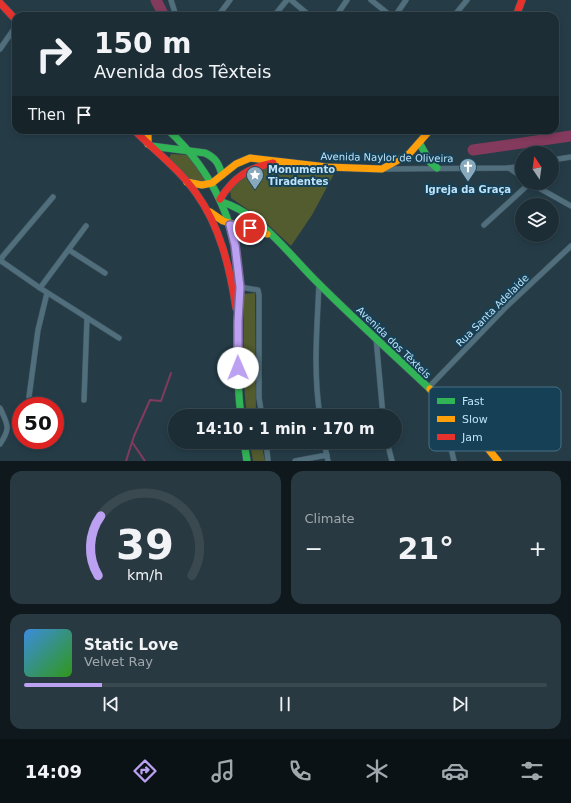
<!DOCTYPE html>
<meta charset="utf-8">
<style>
body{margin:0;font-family:"DejaVu Sans",sans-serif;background:#293941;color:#f1f3f6;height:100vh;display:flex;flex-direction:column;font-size:15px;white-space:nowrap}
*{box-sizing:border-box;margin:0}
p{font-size:13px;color:#a0a8ad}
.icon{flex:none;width:22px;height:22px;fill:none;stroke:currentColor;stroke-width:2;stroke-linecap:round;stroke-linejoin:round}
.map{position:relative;height:461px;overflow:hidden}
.drawer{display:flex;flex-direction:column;gap:10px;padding:10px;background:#0f191d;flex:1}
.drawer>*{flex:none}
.guide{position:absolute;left:12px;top:12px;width:547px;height:122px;border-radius:12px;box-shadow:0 2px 6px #0003,0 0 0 1px #3a4950;background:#1c2d35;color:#f1f3f6;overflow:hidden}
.needle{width:26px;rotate:347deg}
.fabs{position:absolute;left:515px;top:146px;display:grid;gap:8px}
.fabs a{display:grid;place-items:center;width:44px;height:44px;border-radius:50%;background:#1c2d35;box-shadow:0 2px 6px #0003,0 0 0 1px #3a4950;font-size:20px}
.speed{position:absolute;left:12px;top:397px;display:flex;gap:8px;font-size:20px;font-weight:700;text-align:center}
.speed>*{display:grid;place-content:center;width:52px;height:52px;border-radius:50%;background:#1c2d35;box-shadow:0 2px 6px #0003,0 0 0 1px #3a4950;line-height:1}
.speed .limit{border:6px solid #d22;background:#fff;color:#111}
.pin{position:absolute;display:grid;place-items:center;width:34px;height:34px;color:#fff;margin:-17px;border:2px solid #fff;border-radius:50%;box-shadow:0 1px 4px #0007}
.me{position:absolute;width:44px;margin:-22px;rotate:359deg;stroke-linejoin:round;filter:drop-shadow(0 0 3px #0008)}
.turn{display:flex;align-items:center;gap:14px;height:84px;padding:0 16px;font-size:18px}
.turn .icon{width:52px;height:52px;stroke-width:2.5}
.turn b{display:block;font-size:28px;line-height:34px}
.then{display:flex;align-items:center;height:38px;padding:0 16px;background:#0003;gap:8px;font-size:15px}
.big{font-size:30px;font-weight:800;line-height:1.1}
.drawer .widget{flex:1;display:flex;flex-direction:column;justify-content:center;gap:6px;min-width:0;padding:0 14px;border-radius:12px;background:#293941}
.drawer .dial{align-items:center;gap:0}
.dial svg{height:104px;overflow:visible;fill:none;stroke:#3a4950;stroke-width:7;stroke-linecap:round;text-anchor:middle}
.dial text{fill:#f1f3f6;stroke:none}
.song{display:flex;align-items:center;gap:12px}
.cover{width:48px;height:48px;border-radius:6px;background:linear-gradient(135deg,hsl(210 70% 55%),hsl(110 70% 35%))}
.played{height:4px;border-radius:2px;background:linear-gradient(90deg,#bca0f2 15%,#3a4950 15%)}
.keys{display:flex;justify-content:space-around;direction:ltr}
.heat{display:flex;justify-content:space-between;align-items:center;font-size:22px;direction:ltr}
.drawer .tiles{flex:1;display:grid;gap:10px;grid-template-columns:1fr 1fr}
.widget:last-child{grid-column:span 2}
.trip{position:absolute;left:168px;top:409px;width:234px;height:40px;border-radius:20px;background:#1c2d35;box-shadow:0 2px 6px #0003,0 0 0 1px #3a4950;font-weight:800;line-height:40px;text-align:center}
.tab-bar{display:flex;height:64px;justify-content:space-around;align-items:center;background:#0b1215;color:#a0a8ad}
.tab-bar .icon{width:28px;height:28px}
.tab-bar .current{color:#bca0f2}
.tab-bar b{font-size:18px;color:#f1f3f6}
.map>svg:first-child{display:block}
.green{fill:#535c2e}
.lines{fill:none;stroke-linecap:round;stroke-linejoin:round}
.stream{stroke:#833a5d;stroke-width:2}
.river{stroke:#833a5d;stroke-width:11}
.street-casing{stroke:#445964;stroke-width:6}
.fast-casing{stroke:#445964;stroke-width:8}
.slow-casing{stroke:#445964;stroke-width:8}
.jam-casing{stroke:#445964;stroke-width:8}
.street{stroke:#506e7c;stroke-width:5}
.fast{stroke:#30b455;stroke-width:7}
.slow{stroke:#ff9f0a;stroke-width:7}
.jam{stroke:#e5322d;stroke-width:7}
.route-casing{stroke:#7a689d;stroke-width:10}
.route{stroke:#bca0f2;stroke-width:7}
.labels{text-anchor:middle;stroke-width:4;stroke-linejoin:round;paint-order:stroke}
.street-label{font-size:10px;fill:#bde2f9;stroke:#164056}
.poi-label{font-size:10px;font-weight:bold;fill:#bde2f9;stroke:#164056;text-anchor:start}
.key{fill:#164056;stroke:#487187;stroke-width:1}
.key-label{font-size:11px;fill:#bde2f9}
</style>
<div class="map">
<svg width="571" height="461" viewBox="0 0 571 461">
<rect width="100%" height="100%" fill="#253c47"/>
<g class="green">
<polygon points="171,154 188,155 200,170 207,183 185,180 167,163"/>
<path d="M263,168L294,169L334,174L312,215L291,246L263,220L231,198L230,189C240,177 248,172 263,168Z"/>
<polygon points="255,293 256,416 247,416 243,376 244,294"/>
<polygon points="250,442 261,442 265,461 253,461"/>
</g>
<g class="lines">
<g class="stream">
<polyline points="132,442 145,461"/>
<polyline points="126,461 134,436 150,400 161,401 171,373"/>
</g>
<g class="river">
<polyline points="156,0 164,16"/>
<polyline points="473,150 571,136"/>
</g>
<defs>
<g id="street">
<polyline points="171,0 176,16"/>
<polyline points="291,0 310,16"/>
<polyline points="371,0 391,16"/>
<polyline points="218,16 230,0"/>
<polyline points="274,16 287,0"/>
<polyline points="336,16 347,0"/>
<polyline points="395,16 406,0"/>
<polyline points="454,16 467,0"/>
<polyline points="0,49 16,26"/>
<polyline points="552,160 571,157"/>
<polyline points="509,168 522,177"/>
<polyline points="383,169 509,168 522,166"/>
<polyline points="530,183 571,206"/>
<polyline points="484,225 530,183"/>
<polyline points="69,250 105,273"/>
<polyline points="0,261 3,256 53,197"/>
<polyline points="1,261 40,288 119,338"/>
<path d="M319,284C317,328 313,372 320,416"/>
<polyline points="240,287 258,290 259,295 259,398 262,416"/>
<polyline points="40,288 86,226"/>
<polyline points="376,338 383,416"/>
<polyline points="428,388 506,307 571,246"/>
<polyline points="29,397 38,330 47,293"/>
<polyline points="84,400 87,318"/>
<polyline points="440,400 454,461"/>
<path d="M0,408C8,425 11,428 0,444"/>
<polyline points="266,442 268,461"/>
<polyline points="324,442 328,461"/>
<polyline points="387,442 392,461"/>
<polyline points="295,461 327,455"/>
</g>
<g id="fast">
<path d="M168,130C213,171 239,227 240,289C240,300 238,311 238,322C237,353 237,385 241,416"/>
<polyline points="420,144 430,162 437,168"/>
<path d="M151,146L205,153C216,158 219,164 222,175"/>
<path d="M222,202C261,214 290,256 319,284C355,320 393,354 430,389"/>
<polyline points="244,442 247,461"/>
</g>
<g id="slow">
<polyline points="148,130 148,144"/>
<polyline points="187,182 202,185 212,183 236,164 250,158 327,167 382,169 409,154 430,130"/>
<polyline points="210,212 223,221 267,234"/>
<polyline points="430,389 473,430 498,461"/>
</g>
<g id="jam">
<polyline points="0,3 16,20"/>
<polyline points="516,16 522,0"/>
<path d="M134,130C155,151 179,169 196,193C220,226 230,268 236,308"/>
<path d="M220,199C234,177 248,168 273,163"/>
</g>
</defs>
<use href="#street" class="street-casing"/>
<use href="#fast" class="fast-casing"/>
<use href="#slow" class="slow-casing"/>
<use href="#jam" class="jam-casing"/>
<use href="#street" class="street"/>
<use href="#fast" class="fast"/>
<use href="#slow" class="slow"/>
<use href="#jam" class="jam"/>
</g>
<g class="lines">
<defs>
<polyline id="route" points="238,368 238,322 240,287 235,245 230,225 250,228"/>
</defs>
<use href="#route" class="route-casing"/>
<use href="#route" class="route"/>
</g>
<defs>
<symbol id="church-pin" viewBox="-11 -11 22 30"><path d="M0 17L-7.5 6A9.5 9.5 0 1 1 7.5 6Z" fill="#88a8bb" stroke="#164056"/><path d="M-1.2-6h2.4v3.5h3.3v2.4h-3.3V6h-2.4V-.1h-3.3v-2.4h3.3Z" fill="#fff"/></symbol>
<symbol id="sight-pin" viewBox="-11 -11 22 30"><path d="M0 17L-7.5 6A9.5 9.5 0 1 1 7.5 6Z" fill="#88a8bb" stroke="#164056"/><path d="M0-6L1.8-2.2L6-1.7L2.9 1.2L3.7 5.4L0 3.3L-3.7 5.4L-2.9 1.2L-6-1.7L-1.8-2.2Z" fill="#fff"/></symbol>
</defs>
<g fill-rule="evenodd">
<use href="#church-pin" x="458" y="157" width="20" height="27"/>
<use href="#sight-pin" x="245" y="165" width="20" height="27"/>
</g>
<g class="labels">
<g class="street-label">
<text transform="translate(387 157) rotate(1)" y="4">Avenida Naylor de Oliveira</text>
<text transform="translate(492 310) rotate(-45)" y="4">Rua Santa Adelaide</text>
<text transform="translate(394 342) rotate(44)" y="4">Avenida dos Têxteis</text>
</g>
<g class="poi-label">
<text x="268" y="173">Monumento<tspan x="268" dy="12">Tiradentes</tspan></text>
<text x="468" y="193" text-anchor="middle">Igreja da Graça</text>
</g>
</g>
<rect x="429" y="387" width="132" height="64" rx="6" class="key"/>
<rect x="437" y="398" width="18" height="6" fill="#30b455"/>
<rect x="437" y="416" width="18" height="6" fill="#ff9f0a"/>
<rect x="437" y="434" width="18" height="6" fill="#e5322d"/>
<g class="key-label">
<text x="462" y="405">Fast</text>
<text x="462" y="423">Slow</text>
<text x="462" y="441">Jam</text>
</g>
</svg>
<div class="fabs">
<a><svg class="needle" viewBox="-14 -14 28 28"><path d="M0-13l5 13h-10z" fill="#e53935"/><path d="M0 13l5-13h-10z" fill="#a0a8ad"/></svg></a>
<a><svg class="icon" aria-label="layers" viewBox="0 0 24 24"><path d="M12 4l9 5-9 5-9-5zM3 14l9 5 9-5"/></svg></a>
</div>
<div class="speed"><div class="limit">50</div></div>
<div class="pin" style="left:250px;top:228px;background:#d93025"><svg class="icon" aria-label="arrive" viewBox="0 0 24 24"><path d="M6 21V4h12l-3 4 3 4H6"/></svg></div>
<svg class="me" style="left:238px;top:368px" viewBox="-20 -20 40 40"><circle r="19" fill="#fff"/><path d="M0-13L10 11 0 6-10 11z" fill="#bca0f2"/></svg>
<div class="trip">14:10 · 1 min · 170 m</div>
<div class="guide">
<div class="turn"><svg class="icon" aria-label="right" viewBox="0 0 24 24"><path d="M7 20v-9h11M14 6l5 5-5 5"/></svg><div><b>150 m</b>Avenida dos Têxteis</div></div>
<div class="then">Then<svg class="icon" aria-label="arrive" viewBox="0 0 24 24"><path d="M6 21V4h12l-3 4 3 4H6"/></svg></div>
</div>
</div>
<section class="drawer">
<div class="tiles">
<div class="widget dial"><svg viewBox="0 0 100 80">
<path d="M14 69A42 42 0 1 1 86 69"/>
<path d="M14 69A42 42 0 0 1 16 23" stroke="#bca0f2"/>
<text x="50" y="56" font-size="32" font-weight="700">39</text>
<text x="50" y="72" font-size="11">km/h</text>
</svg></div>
<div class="widget"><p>Climate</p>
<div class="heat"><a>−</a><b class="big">21°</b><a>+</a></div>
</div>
<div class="widget">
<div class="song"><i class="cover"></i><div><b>Static Love</b><p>Velvet Ray</p></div></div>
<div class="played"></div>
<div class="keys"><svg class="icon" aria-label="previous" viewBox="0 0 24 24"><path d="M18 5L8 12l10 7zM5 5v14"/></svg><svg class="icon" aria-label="pause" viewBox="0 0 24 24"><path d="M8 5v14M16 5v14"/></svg><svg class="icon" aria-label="next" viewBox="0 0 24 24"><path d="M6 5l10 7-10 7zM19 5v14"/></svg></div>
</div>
</div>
</section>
<nav class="tab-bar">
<b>14:09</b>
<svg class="icon current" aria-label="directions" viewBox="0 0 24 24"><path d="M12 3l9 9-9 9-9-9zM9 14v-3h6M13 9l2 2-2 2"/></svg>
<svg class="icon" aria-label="music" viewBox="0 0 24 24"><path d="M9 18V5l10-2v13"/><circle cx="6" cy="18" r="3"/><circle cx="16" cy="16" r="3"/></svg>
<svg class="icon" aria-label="phone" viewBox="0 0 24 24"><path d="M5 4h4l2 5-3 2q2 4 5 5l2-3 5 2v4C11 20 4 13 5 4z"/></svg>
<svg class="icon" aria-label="climate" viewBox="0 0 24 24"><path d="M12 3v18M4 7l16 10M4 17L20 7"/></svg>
<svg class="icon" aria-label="car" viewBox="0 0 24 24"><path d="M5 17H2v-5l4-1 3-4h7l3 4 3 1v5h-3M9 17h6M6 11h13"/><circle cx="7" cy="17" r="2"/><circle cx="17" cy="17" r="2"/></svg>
<svg class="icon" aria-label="filters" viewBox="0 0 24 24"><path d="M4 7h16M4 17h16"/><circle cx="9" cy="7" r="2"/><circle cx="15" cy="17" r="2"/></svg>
</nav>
